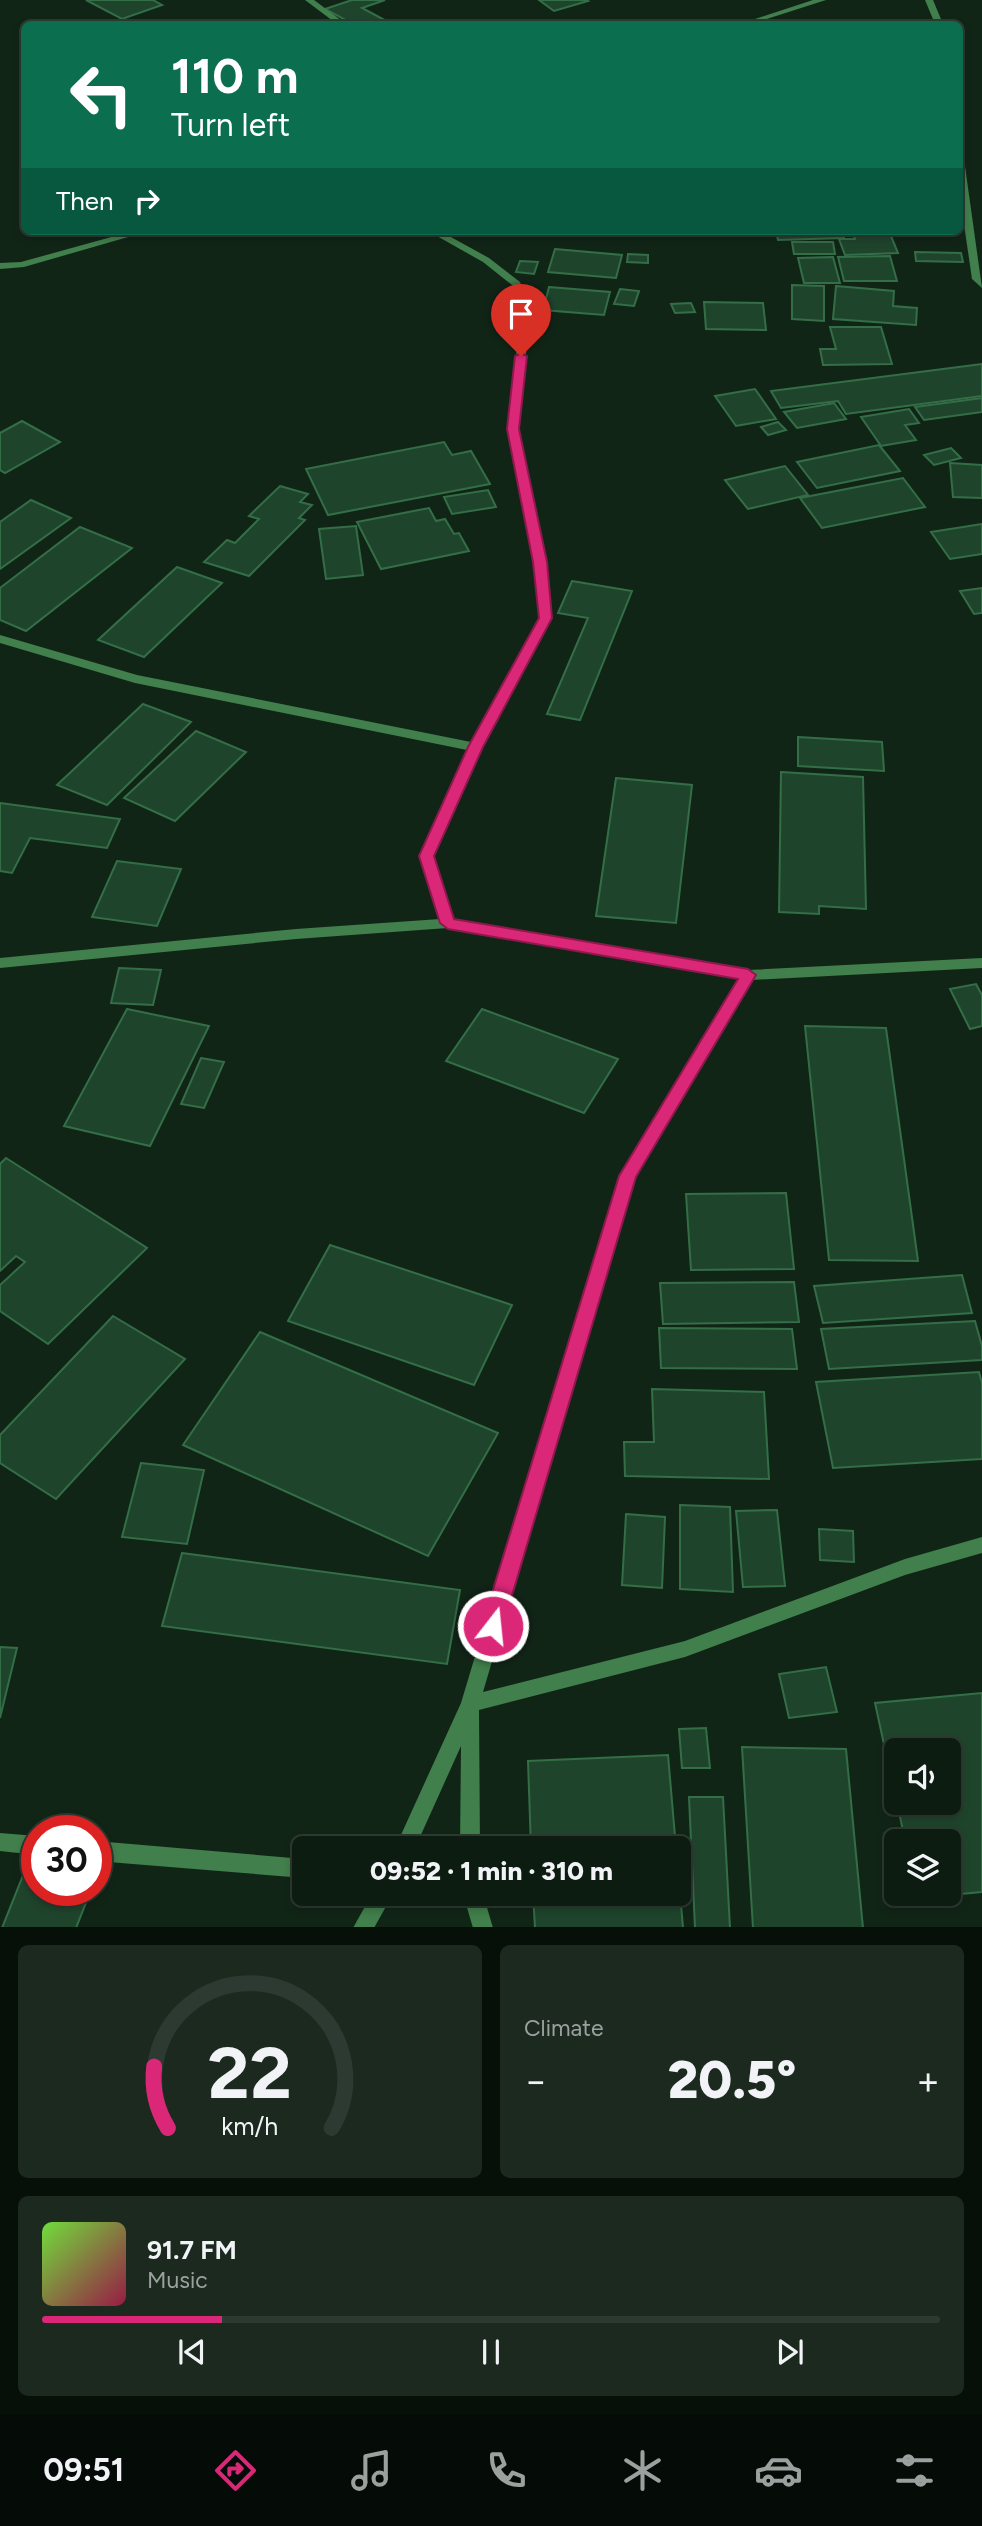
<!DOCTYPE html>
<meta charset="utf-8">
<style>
body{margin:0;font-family:Figtree,sans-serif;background:#1b291f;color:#f1f3f6;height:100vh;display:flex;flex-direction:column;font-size:26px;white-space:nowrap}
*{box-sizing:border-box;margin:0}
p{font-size:23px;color:#9aa19f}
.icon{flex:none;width:38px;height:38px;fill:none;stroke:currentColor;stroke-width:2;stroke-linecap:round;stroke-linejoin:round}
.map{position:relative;height:1927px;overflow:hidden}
.side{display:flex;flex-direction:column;gap:18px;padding:18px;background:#070f09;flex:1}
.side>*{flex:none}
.guide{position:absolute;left:21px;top:21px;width:942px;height:214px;border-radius:10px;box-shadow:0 4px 10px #0003,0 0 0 2px #2d3a31;background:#0b6e4f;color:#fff;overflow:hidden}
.tools{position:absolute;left:884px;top:1738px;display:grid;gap:14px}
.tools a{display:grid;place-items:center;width:77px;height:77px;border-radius:10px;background:#0d1c11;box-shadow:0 4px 10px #0003,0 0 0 2px #2d3a31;font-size:35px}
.speed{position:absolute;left:21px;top:1815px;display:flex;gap:14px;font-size:35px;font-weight:700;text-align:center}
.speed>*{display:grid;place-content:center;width:91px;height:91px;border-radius:50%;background:#0d1c11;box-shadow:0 4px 10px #0003,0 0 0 2px #2d3a31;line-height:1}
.speed .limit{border:10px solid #d22;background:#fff;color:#111}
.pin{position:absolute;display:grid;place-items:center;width:60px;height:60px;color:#fff;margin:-72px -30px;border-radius:50% 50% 50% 0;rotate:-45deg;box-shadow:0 0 7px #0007}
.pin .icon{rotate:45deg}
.me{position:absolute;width:77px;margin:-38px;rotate:16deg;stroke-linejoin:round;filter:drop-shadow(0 0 5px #0008)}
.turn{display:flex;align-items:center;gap:24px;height:147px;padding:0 35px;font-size:32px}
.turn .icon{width:91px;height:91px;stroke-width:2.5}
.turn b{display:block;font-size:49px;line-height:60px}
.then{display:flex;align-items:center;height:66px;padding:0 35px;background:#0003;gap:14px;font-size:26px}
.big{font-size:52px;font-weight:800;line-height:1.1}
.side .tile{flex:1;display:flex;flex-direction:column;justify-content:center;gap:10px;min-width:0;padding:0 24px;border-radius:10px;background:#1b291f}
.side .dial{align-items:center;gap:0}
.dial svg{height:182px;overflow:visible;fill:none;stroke:#2d3a31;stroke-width:7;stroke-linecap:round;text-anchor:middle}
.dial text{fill:#f1f3f6;stroke:none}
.song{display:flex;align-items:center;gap:21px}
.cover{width:84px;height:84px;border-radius:10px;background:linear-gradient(135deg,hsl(100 70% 55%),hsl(340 70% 35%))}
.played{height:7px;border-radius:4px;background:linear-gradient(90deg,#db2777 20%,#2d3a31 20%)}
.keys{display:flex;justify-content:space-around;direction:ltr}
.heat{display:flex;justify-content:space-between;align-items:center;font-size:38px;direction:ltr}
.side .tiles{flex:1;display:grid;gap:18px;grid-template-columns:1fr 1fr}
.tile:last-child{grid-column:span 2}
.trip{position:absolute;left:292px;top:1836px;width:399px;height:70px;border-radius:10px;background:#0d1c11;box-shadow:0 4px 10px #0003,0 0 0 2px #2d3a31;font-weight:800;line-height:70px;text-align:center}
.tabs{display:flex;height:112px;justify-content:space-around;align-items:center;background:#050b07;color:#9aa19f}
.tabs .icon{width:49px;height:49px}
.tabs .on{color:#db2777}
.tabs b{font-size:32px;color:#f1f3f6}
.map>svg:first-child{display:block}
.building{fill:#1f442c;stroke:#336e47;stroke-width:2}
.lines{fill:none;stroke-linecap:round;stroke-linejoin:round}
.minor{fill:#417f4c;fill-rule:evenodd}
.tertiary{fill:#417f4c;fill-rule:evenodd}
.route{fill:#db2777;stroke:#8e194d;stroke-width:2}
</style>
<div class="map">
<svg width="982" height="1928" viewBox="0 0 982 1928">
<rect width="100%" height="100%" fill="#112517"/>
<g class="building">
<polygon points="86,0 153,0 162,5 122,19"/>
<polygon points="352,0 385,0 362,8 392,24 353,24 325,9"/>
<polygon points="539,0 586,0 588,1 554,11"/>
<polygon points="776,231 842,231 844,238 778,240"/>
<polygon points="852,231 889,231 898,253 845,255 839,239 855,239"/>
<polygon points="792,242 833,242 835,254 794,254"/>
<polygon points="555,249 622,255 616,278 548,272"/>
<polygon points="915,252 961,253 963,262 916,261"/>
<polygon points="628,254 648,255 648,263 627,262"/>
<polygon points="890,256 897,281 844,281 838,257"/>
<polygon points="833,257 840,283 804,283 798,258"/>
<polygon points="520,261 538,262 534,274 516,272"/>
<polygon points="792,285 824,286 824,321 792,319"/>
<polygon points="836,286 894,291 893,306 917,308 916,325 833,319"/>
<polygon points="549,287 610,292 604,315 543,310"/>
<polygon points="620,289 639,291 634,306 614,304"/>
<polygon points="704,302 763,303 766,330 706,329"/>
<polygon points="691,303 695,312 675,313 671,304"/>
<polygon points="830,327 881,327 892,364 823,365 820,349 836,349"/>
<polygon points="982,364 982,396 846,414 838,401 781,408 771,391"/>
<polygon points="755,389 776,419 736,426 715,396"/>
<polygon points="982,398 982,412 924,420 915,407"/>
<polygon points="834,403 846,419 797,428 784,412"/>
<polygon points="909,409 919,423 905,425 916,440 881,446 861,417"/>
<polygon points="22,421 60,442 5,473 0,470 0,433"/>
<polygon points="778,422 786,430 768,435 761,427"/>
<polygon points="444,442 452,455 471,451 490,484 328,515 306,469"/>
<polygon points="879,445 900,471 817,488 797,462"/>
<polygon points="951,448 961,458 934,465 924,455"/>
<polygon points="950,463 982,465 982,498 953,497"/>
<polygon points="785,466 808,495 748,509 725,480"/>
<polygon points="903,478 925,507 822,528 800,498"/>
<polygon points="280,486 308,494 300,502 312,505 299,518 305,520 249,576 204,562 227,540 235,543 259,519 249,516"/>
<polygon points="488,490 496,507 452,514 444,497"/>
<polygon points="31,500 71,518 0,569 0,522"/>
<polygon points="429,508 436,521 445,519 454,534 459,533 469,551 381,569 357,522"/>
<polygon points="982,524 982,554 950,559 931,532"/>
<polygon points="356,526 363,575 326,579 319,529"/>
<polygon points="80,527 132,548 26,631 0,620 0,588"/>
<polygon points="177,567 222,583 144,657 98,640"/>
<polygon points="572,581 632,591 580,720 547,714 588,618 558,613"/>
<polygon points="982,588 982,613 974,614 960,591"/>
<polygon points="143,704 191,722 107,805 57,785"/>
<polygon points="196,731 246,752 175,821 124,798"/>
<polygon points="798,737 882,742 884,771 798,766"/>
<polygon points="781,772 863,777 866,909 819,906 819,914 779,912"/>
<polygon points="616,778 692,785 676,923 596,916"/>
<polygon points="0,803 120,819 107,848 30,838 12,873 0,871"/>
<polygon points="117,861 181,869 157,926 92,917"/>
<polygon points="119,968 161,970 153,1005 111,1003"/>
<polygon points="976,984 982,995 982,1026 970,1029 950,989"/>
<polygon points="127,1009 209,1026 150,1146 64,1126"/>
<polygon points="482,1009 618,1059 584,1113 446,1061"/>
<polygon points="805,1026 886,1028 918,1261 829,1260"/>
<polygon points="201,1058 224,1062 204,1108 181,1104"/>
<polygon points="6,1158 147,1248 48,1344 0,1311 0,1285 25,1262 16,1256 0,1271 0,1164"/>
<polygon points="786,1193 794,1269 691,1270 686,1194"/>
<polygon points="330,1245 512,1305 474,1385 288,1321"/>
<polygon points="962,1275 972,1313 823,1323 814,1286"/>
<polygon points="794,1282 799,1322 663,1324 660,1283"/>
<polygon points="113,1316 185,1359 56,1499 0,1463 0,1435"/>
<polygon points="975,1321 982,1346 982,1360 829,1369 821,1329"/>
<polygon points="659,1328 792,1329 797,1369 661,1368"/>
<polygon points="260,1332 498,1433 428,1556 183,1445"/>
<polygon points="979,1372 982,1383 982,1459 833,1468 816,1382"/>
<polygon points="652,1389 764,1392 769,1479 625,1476 624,1442 654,1442"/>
<polygon points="141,1463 204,1470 187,1544 122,1537"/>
<polygon points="680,1505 730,1507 733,1592 680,1589"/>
<polygon points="777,1510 785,1586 743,1587 736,1511"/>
<polygon points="626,1514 665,1517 662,1588 622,1585"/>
<polygon points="819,1529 853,1531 854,1562 820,1560"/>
<polygon points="182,1553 460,1590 447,1664 162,1626"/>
<polygon points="0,1647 17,1648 0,1718"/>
<polygon points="826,1667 837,1712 789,1718 779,1674"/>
<polygon points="982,1693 982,1892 918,1898 917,1894 948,1894 948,1841 905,1841 897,1802 948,1802 948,1750 896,1750 896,1800 875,1703"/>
<polygon points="706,1728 710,1768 682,1768 679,1729"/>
<polygon points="742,1747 846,1749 863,1928 753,1928"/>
<polygon points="668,1755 676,1848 531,1848 528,1761"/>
<polygon points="689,1797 723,1797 730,1928 695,1928"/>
<polygon points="28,1863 37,1865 37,1890 91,1890 76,1928 2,1928"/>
<polygon points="679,1881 683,1928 535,1928 533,1894 679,1894"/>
</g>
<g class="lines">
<g class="minor">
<polygon points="305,0 314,0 346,24 337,24"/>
<polygon points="813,0 826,0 751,24 740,24"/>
<polygon points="133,231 149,231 24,267 0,269 0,263 21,262"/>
<polygon points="428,231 440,231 489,258 520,282 531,308 518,429 546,562 551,618 481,747 433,856 454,919 748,970 982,958 982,968 752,980 634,1177 483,1692 685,1641 905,1559 982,1537 982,1553 905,1575 685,1657 479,1710 480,1848 460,1848 461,1746 415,1848 395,1848 461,1703 619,1176 739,978 448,928 296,939 0,968 0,958 296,929 440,919 419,856 467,750 135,683 0,643 0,635 137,675 471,742 539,618 534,562 508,429 521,308 512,285 483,262"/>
<polygon points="0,1833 37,1836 37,1855 0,1851"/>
<polygon points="96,1841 304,1859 304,1878 96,1861"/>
<polygon points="372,1894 393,1894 374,1928 353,1928"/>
<polygon points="463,1894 483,1894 493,1928 473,1928"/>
</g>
<g class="tertiary">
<polygon points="925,0 933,0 943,24 935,24"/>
<polygon points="959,156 964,159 982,288 972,279 959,190"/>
</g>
</g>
<polygon class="route" points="521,353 527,356 519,429 547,562 552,618 483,747 434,856 454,919 748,969 756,975 636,1177 503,1626 500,1633 493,1635 485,1633 482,1626 619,1176 738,979 448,929 440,923 419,856 468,747 539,618 533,562 507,429 515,356"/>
</svg>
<div class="tools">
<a><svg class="icon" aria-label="sound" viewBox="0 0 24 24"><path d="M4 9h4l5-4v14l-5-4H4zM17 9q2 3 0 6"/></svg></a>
<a><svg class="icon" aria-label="layers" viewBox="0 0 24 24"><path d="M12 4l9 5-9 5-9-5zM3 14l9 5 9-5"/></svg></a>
</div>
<div class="speed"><div class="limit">30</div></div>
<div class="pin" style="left:521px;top:356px;background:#d93025"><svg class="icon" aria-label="arrive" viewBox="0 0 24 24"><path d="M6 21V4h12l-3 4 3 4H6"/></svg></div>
<svg class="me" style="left:493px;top:1626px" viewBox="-20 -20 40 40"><circle r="17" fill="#db2777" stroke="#fff" stroke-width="3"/><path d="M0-11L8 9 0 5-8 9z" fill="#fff"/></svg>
<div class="trip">09:52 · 1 min · 310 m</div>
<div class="guide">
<div class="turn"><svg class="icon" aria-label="left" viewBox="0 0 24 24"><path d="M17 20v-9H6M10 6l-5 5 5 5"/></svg><div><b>110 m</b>Turn left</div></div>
<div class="then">Then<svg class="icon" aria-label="right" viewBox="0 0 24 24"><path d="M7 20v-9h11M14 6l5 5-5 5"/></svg></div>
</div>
</div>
<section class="side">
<div class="tiles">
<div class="tile dial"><svg viewBox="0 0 100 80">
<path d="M14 69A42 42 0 1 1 86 69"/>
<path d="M14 69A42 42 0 0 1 8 42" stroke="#db2777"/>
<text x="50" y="56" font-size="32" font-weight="700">22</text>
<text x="50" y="72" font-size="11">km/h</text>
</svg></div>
<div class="tile"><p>Climate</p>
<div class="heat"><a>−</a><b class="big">20.5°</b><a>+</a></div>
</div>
<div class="tile">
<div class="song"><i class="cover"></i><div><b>91.7 FM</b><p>Music</p></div></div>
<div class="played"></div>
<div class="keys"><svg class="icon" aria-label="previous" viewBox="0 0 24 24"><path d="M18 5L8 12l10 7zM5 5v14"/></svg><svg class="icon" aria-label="pause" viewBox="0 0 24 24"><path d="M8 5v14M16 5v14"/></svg><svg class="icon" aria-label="next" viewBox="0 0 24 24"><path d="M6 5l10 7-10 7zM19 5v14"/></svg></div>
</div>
</div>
</section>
<nav class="tabs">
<b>09:51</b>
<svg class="icon on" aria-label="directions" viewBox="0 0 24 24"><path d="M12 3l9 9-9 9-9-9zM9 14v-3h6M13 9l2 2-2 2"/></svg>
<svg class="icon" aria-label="music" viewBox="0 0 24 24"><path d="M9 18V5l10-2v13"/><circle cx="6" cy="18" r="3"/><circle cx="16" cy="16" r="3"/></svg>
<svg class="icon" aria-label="phone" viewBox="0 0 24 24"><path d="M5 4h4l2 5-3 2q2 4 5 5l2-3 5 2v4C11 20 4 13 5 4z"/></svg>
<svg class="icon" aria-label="climate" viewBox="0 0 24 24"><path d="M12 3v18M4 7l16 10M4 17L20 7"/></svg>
<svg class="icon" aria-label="car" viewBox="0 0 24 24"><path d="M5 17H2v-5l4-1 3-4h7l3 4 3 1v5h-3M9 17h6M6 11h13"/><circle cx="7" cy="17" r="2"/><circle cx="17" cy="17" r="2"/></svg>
<svg class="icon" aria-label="filters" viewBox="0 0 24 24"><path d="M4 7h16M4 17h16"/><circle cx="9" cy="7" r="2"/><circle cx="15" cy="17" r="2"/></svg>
</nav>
